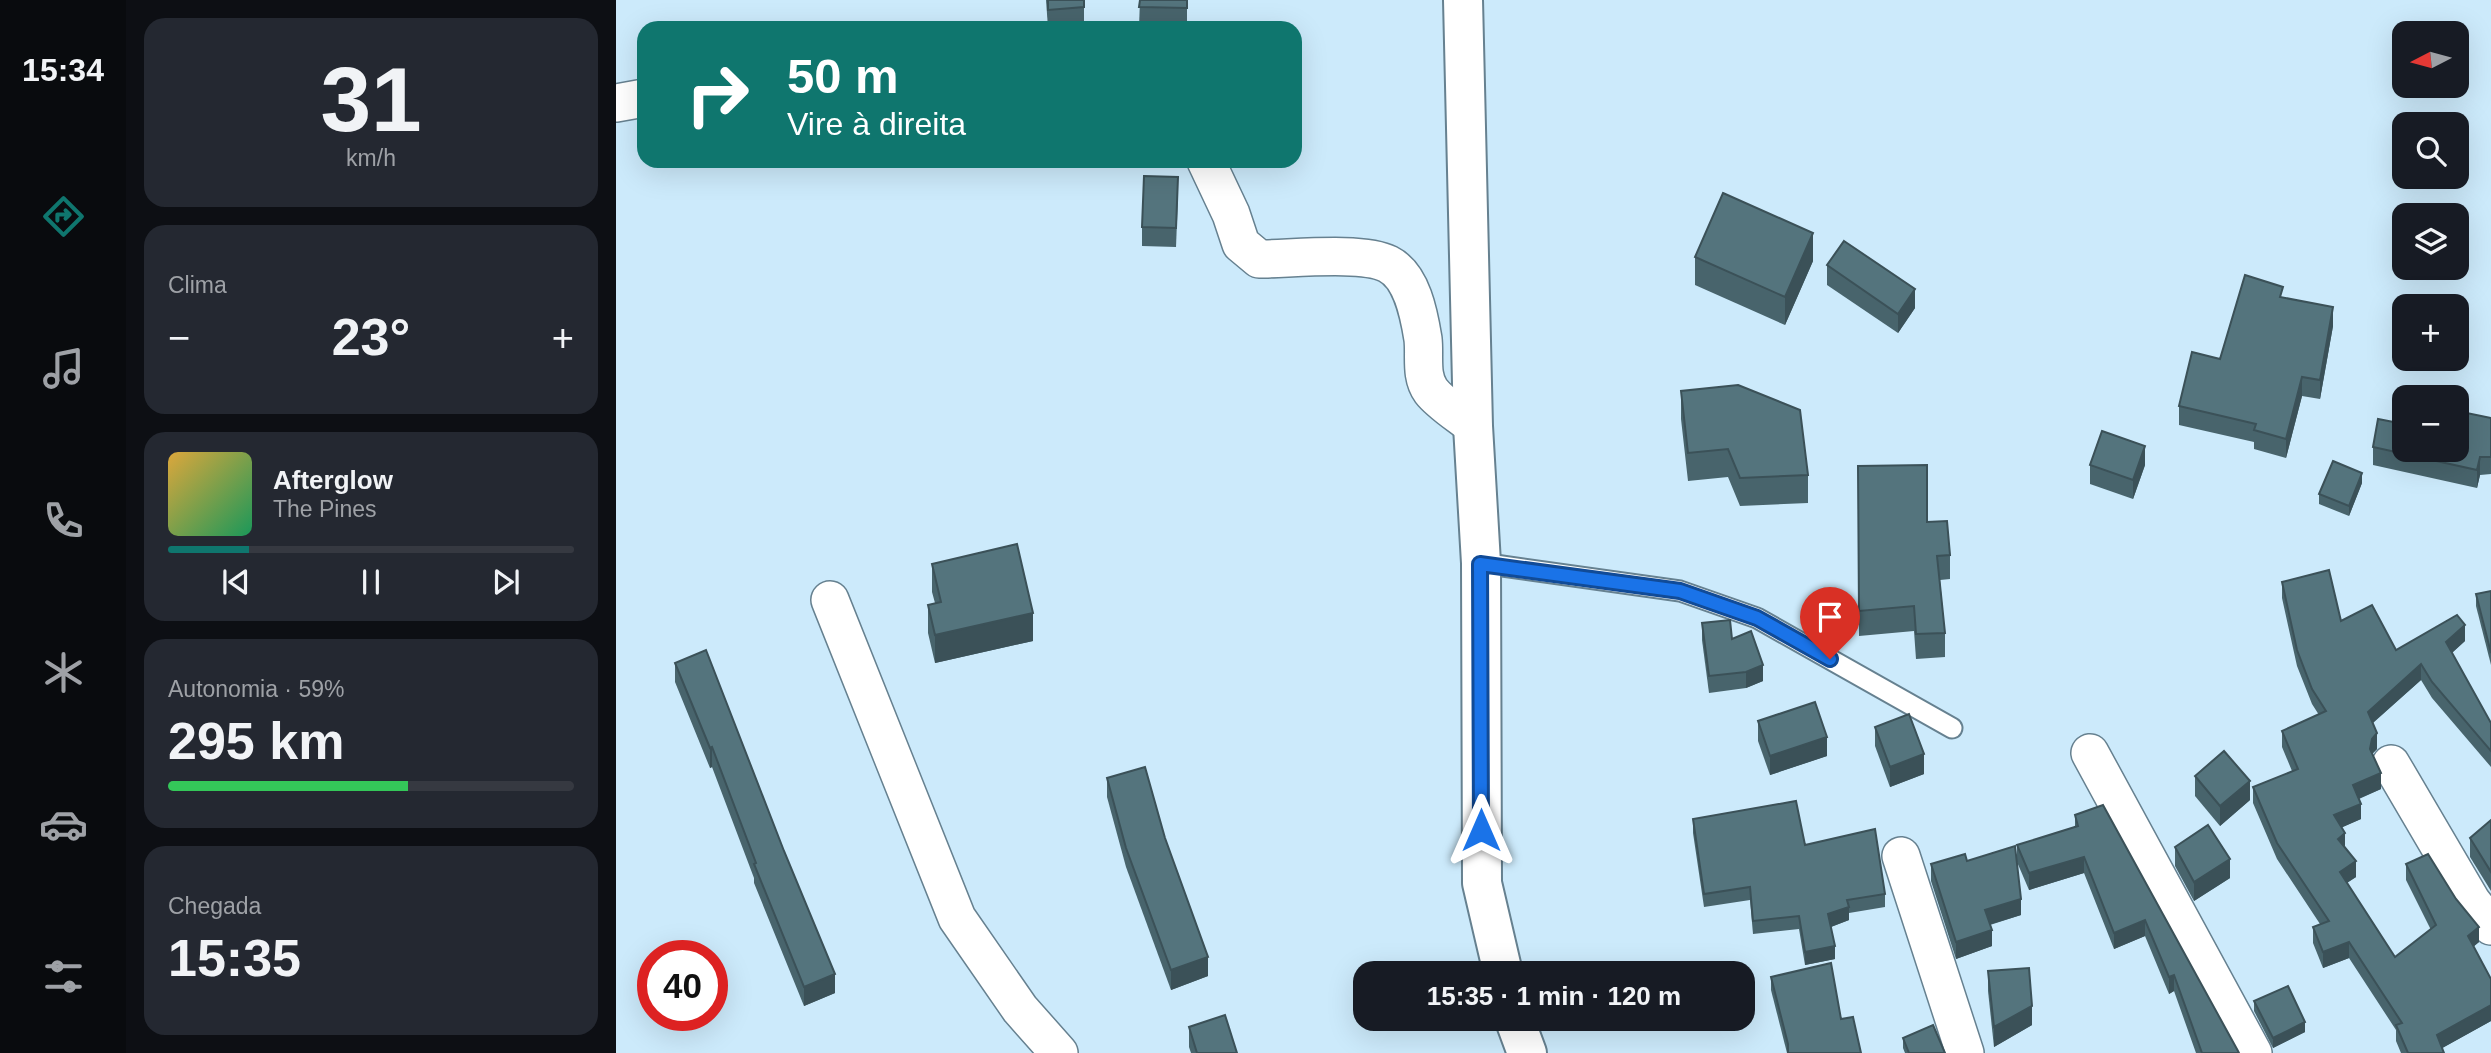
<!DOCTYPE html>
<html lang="pt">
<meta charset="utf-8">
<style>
body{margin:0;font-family:Helvetica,sans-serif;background:#242831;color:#f1f3f6;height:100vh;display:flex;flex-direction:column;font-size:26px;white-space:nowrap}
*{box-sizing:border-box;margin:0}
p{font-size:23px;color:#9ea1a6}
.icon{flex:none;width:38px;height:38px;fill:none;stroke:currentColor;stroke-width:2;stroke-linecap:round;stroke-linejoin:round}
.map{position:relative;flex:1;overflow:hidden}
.side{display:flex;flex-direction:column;gap:18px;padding:18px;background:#0d0f14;width:490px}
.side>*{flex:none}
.hud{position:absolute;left:21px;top:21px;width:665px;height:147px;border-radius:21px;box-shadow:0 7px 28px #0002;background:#0f766e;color:#fff;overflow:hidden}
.needle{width:46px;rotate:264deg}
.controls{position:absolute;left:1776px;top:21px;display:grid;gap:14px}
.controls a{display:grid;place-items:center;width:77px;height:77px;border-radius:14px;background:#171b24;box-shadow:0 7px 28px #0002;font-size:35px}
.speed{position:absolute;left:21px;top:940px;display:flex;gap:14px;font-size:35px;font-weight:700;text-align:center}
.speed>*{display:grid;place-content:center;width:91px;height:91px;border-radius:50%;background:#171b24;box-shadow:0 7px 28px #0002;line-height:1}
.speed .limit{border:10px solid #d22;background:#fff;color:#111}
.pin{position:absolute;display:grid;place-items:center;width:60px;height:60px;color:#fff;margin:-72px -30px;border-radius:50% 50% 50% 0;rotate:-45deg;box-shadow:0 0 7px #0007}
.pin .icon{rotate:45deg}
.me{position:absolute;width:77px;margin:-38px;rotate:0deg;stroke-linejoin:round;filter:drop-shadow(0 0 5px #0008)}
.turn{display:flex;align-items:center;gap:24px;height:147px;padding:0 35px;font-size:32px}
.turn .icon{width:91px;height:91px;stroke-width:2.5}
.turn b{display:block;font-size:49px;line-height:60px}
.big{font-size:52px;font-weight:700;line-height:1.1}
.side .tile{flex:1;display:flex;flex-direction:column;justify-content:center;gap:10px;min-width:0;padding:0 24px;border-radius:21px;background:#242831}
.side .dial{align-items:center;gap:0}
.dial b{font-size:91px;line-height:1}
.song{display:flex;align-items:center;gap:21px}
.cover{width:84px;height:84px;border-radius:10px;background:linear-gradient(135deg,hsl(40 70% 55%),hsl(150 70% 35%))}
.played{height:7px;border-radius:4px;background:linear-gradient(90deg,#0f766e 20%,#363941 20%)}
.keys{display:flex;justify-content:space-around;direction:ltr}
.heat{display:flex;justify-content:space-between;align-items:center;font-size:38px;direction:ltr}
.charge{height:10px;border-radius:5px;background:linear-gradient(90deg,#34c759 59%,#363941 0)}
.trip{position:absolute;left:737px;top:961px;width:402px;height:70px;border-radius:21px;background:#171b24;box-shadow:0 7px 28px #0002;font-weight:700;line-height:70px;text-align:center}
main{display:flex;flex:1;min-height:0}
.tab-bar{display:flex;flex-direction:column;width:126px;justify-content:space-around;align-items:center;background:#090b0e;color:#9ea1a6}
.tab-bar .icon{width:49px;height:49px}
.tab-bar .selected{color:#0f766e}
.tab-bar b{font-size:32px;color:#f1f3f6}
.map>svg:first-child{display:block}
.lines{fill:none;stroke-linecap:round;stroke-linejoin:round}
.service-casing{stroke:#668190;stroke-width:23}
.minor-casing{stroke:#668190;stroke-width:40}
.tertiary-casing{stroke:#668190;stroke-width:42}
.service{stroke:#fff;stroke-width:19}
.minor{stroke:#fff;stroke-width:37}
.tertiary{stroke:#fff;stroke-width:38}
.wall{fill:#48646c}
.shaded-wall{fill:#3b5158}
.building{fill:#54747d;stroke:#3b5158;stroke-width:2}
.route-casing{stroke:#114b97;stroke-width:18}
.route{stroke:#1a73e8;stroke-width:12}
</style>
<main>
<nav class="tab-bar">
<b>15:34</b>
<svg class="icon selected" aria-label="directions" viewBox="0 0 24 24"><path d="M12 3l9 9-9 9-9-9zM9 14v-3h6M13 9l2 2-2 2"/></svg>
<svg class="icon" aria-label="music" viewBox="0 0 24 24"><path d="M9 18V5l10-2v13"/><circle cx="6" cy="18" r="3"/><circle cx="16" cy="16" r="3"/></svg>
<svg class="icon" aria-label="phone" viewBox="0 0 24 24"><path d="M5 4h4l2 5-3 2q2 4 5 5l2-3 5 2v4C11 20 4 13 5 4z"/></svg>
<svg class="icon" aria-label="climate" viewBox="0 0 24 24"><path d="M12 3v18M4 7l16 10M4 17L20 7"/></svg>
<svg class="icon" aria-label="car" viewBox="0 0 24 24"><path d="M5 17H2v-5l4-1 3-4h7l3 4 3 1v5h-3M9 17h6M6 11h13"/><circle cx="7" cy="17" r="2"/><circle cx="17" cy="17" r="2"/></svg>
<svg class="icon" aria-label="filters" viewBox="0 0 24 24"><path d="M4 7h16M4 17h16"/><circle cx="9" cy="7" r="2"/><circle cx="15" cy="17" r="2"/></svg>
</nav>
<section class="side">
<div class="tile dial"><b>31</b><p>km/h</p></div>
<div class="tile"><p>Clima</p>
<div class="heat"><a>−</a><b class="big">23°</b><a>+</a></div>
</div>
<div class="tile">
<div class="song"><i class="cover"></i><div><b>Afterglow</b><p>The Pines</p></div></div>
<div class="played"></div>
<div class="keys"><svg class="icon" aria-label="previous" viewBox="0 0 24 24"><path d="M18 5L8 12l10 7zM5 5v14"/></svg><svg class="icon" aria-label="pause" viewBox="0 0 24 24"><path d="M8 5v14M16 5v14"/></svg><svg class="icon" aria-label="next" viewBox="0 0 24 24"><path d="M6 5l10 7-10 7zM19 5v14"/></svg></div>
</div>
<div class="tile"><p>Autonomia · 59%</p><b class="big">295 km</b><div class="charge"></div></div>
<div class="tile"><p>Chegada</p><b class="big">15:35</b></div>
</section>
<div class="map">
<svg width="1875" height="1053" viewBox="0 0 1875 1053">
<rect width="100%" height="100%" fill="#cceafb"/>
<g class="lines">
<defs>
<polyline id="service" points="865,563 1064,591 1141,618 1336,728"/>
<g id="minor">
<polyline points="0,103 28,98"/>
<path d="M590,161L615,214L625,244L643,259C674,259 747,251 772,264C796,276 803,314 807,339C809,356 804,376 815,391C824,403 845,416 857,426"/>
<polyline points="214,600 341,918 404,1009 443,1053"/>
<polyline points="1474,753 1637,1053"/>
<polyline points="1775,764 1856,902 1875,926"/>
<polyline points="1285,856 1349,1053"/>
</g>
<g id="tertiary">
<polyline points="847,0 857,426 865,563 866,883 887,973"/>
<polyline points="898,1018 911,1053"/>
</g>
</defs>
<use href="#service" class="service-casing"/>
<use href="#minor" class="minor-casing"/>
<use href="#tertiary" class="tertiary-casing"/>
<use href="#service" class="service"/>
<use href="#minor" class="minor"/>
<use href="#tertiary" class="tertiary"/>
</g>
<g class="wall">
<polygon points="430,0 468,0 468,27 432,28"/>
<polygon points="524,0 571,0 571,27 523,27"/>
<polygon points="562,196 560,247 526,246 526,227"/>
<polygon points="1079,257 1197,261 1169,325 1079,285"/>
<polygon points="1211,265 1299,308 1282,333 1211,285"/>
<polygon points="1667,298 1717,326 1704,399 1686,396 1670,458 1638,449 1638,442 1563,425 1563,406 1604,359"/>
<polygon points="1065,391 1192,475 1192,503 1124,506 1112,477 1072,481 1065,419"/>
<polygon points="1875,418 1875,474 1864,475 1861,488 1757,465 1757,447 1788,450"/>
<polygon points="1474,465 1529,465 1517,499 1474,484"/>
<polygon points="1242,466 1311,522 1334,555 1334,579 1324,580 1329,633 1329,657 1300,659 1298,631 1243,636"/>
<polygon points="1746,483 1733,516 1703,504 1703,494"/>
<polygon points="316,564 417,641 319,663 312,633 312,605 319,603 316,592"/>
<polygon points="1666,582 1725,621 1780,650 1849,641 1836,653 1875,723 1875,767 1816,698 1805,680 1757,723 1761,749 1756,754 1765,789 1743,799 1745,819 1726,827 1729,848 1740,877 1731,883 1779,957 1815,930 1790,880 1790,864 1863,942 1857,947 1875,979 1875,1021 1826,1048 1828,1053 1785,1053 1780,1041 1780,1030 1733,958 1707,968 1697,943 1697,927 1704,924 1661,859 1637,803 1637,787 1676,771 1666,747 1666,731 1703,715 1696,704 1681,666 1666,598"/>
<polygon points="1875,591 1875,665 1860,606 1860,594"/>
<polygon points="1086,623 1116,639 1147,681 1130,688 1093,693 1086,640"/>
<polygon points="59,663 219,993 188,1006 138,883 138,878 96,767 94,768 59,682"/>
<polygon points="1142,721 1211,756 1154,775 1142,741"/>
<polygon points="1259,727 1308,774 1274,787 1259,746"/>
<polygon points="1579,776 1634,800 1604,826 1579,796"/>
<polygon points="491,778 549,838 592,976 555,990 510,867 491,797"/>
<polygon points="1459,815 1623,1053 1580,1053 1558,991 1553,994 1529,936 1498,949 1468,873 1413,890 1401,862 1401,845 1459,827"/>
<polygon points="1077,819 1189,845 1269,894 1269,907 1233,913 1233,920 1215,927 1219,959 1189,965 1183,929 1137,934 1134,900 1088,907 1077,833"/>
<polygon points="1875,820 1875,891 1854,857 1854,838"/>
<polygon points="1559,847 1614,878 1578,901 1559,866"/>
<polygon points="1351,861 1405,915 1374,925 1376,946 1340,959 1315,881 1315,864"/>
<polygon points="1372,971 1416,1025 1378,1047 1372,991"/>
<polygon points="1155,977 1225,1019 1245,1053 1171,1053 1155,990"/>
<polygon points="1638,1001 1689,1032 1657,1048 1638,1011"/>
<polygon points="573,1027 621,1053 575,1053 573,1047"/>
<polygon points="1287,1038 1329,1053 1289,1053 1287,1048"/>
</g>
<g class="shaded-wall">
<polygon points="1197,233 1197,261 1169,325 1169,297"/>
<polygon points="1299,289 1299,308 1282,333 1282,314"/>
<polygon points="1717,307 1717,326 1704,399 1704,380"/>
<polygon points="1686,377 1686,396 1670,458 1670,439"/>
<polygon points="1529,446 1529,465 1517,499 1517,480"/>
<polygon points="1864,457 1864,475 1861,488 1861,470"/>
<polygon points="1746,473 1746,483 1733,516 1733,506"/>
<polygon points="417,613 417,641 319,663 319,635"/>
<polygon points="1849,625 1849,641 1830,658 1830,642"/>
<polygon points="1805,664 1805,680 1752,727 1752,712"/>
<polygon points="1147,665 1147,681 1130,688 1130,672"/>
<polygon points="1761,733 1761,749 1756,754 1754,749 1756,739"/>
<polygon points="1211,737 1211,756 1154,775 1154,756"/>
<polygon points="96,747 96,767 94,768 94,748"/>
<polygon points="1308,754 1308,774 1274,787 1274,767"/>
<polygon points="1765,773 1765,789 1737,801 1737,785"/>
<polygon points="1634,781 1634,800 1604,826 1604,806"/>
<polygon points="1745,804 1745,819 1718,831 1718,815"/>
<polygon points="1729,833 1729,848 1722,839"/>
<polygon points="1468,857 1468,873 1413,890 1413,873"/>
<polygon points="1614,859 1614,878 1578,901 1578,882"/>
<polygon points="1740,861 1740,877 1724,887 1724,872"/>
<polygon points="1405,899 1405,915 1369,926 1369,910"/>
<polygon points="1233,907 1233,920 1212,928 1212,914"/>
<polygon points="1529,920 1529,936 1498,949 1498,933"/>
<polygon points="1863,927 1863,942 1852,951 1852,936"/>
<polygon points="1376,930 1376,946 1340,959 1340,942"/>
<polygon points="1733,942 1733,958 1707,968 1707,952"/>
<polygon points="1219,946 1219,959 1189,965 1189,952"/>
<polygon points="592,957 592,976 555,990 555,970"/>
<polygon points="219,974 219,993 188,1006 188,987"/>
<polygon points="1558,975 1558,991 1553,994 1553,977"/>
<polygon points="1875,1005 1875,1021 1821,1051 1821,1035"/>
<polygon points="1416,1006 1416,1025 1378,1047 1378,1027"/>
<polygon points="1689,1022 1689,1032 1657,1048 1657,1038"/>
</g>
<g class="building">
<polygon points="432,0 468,0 468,7 432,10"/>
<polygon points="524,0 571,0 571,8 523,7"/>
<polygon points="528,176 562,177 560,228 526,227"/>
<polygon points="1107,193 1197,233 1169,297 1079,257"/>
<polygon points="1228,241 1299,289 1282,314 1211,265"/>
<polygon points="1629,275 1667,287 1664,297 1717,307 1704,380 1686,377 1670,439 1638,430 1640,424 1563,406 1576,352 1604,359"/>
<polygon points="1122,385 1184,410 1192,475 1124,478 1112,449 1072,453 1065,391"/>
<polygon points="1841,411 1875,418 1875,457 1864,457 1861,470 1757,447 1762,419 1788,424 1788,450 1841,450"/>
<polygon points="1486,431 1529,446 1517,480 1474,465"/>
<polygon points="1717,461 1746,473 1733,506 1703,494"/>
<polygon points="1311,465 1311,522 1331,521 1334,555 1321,556 1329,633 1300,634 1298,606 1243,611 1242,466"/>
<polygon points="401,544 417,613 319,635 312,605 325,602 316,564"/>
<polygon points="1713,570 1725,621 1756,605 1780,650 1841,615 1849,625 1830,642 1875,723 1875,751 1816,682 1805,664 1752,712 1761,733 1756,739 1754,749 1765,773 1737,785 1745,804 1718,815 1729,833 1722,839 1740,861 1724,872 1779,957 1820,925 1790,864 1812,854 1840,899 1863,927 1852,936 1875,979 1875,1005 1821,1035 1828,1053 1792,1053 1780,1025 1786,1023 1733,942 1707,952 1697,927 1713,921 1661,843 1637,787 1682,769 1666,731 1710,711 1696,689 1681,650 1666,582"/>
<polygon points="1875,591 1875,653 1860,594"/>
<polygon points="1114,620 1116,639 1135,631 1147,665 1130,672 1093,676 1086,623"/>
<polygon points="90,650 168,851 219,974 188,987 138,864 140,863 96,747 94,748 59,663"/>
<polygon points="1199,702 1211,737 1154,756 1142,721"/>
<polygon points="1293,714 1308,754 1274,767 1259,727"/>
<polygon points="1608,751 1634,781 1604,806 1579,776"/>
<polygon points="529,767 549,838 592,957 555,970 510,848 491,778"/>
<polygon points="1180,801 1189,845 1259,829 1269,894 1231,900 1233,907 1212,914 1219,946 1189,952 1183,916 1137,921 1134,887 1088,894 1077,819"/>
<polygon points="1487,805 1622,1051 1623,1053 1586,1053 1558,975 1553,977 1529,920 1498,933 1468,857 1413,873 1401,845 1462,826 1459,815"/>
<polygon points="1875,820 1875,872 1854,838"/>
<polygon points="1592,825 1614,859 1578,882 1559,847"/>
<polygon points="1399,846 1405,899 1369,910 1376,930 1340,942 1315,864 1349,854 1351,861"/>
<polygon points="1215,963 1225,1019 1237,1017 1245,1053 1172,1053 1172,1044 1155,977"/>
<polygon points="1413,968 1416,1006 1378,1027 1372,971"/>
<polygon points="1672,986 1689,1022 1657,1038 1638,1001"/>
<polygon points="609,1015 621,1053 581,1053 573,1027"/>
<polygon points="1317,1025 1329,1053 1293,1053 1287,1038"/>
</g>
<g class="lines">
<defs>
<polyline id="route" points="865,830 864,564 1064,591 1141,618 1214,659"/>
</defs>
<use href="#route" class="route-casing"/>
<use href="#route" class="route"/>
</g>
</svg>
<div class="controls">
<a><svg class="needle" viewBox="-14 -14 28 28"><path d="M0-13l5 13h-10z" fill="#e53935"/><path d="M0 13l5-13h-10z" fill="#9ea1a6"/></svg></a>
<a><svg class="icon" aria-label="search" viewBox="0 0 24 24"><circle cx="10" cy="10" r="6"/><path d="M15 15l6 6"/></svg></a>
<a><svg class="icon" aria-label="layers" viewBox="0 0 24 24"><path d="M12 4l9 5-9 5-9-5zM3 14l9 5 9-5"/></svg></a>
<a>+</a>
<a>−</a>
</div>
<div class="speed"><div class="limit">40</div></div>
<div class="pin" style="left:1214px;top:659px;background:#d93025"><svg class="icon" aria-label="arrive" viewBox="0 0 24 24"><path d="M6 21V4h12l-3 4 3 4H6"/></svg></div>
<svg class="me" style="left:865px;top:830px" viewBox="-20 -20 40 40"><path d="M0-17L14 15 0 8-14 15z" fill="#1a73e8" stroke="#fff" stroke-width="4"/></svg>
<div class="trip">15:35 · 1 min · 120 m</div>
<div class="hud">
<div class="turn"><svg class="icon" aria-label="right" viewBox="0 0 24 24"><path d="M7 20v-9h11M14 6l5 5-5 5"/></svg><div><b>50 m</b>Vire à direita</div></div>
</div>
</div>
</main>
